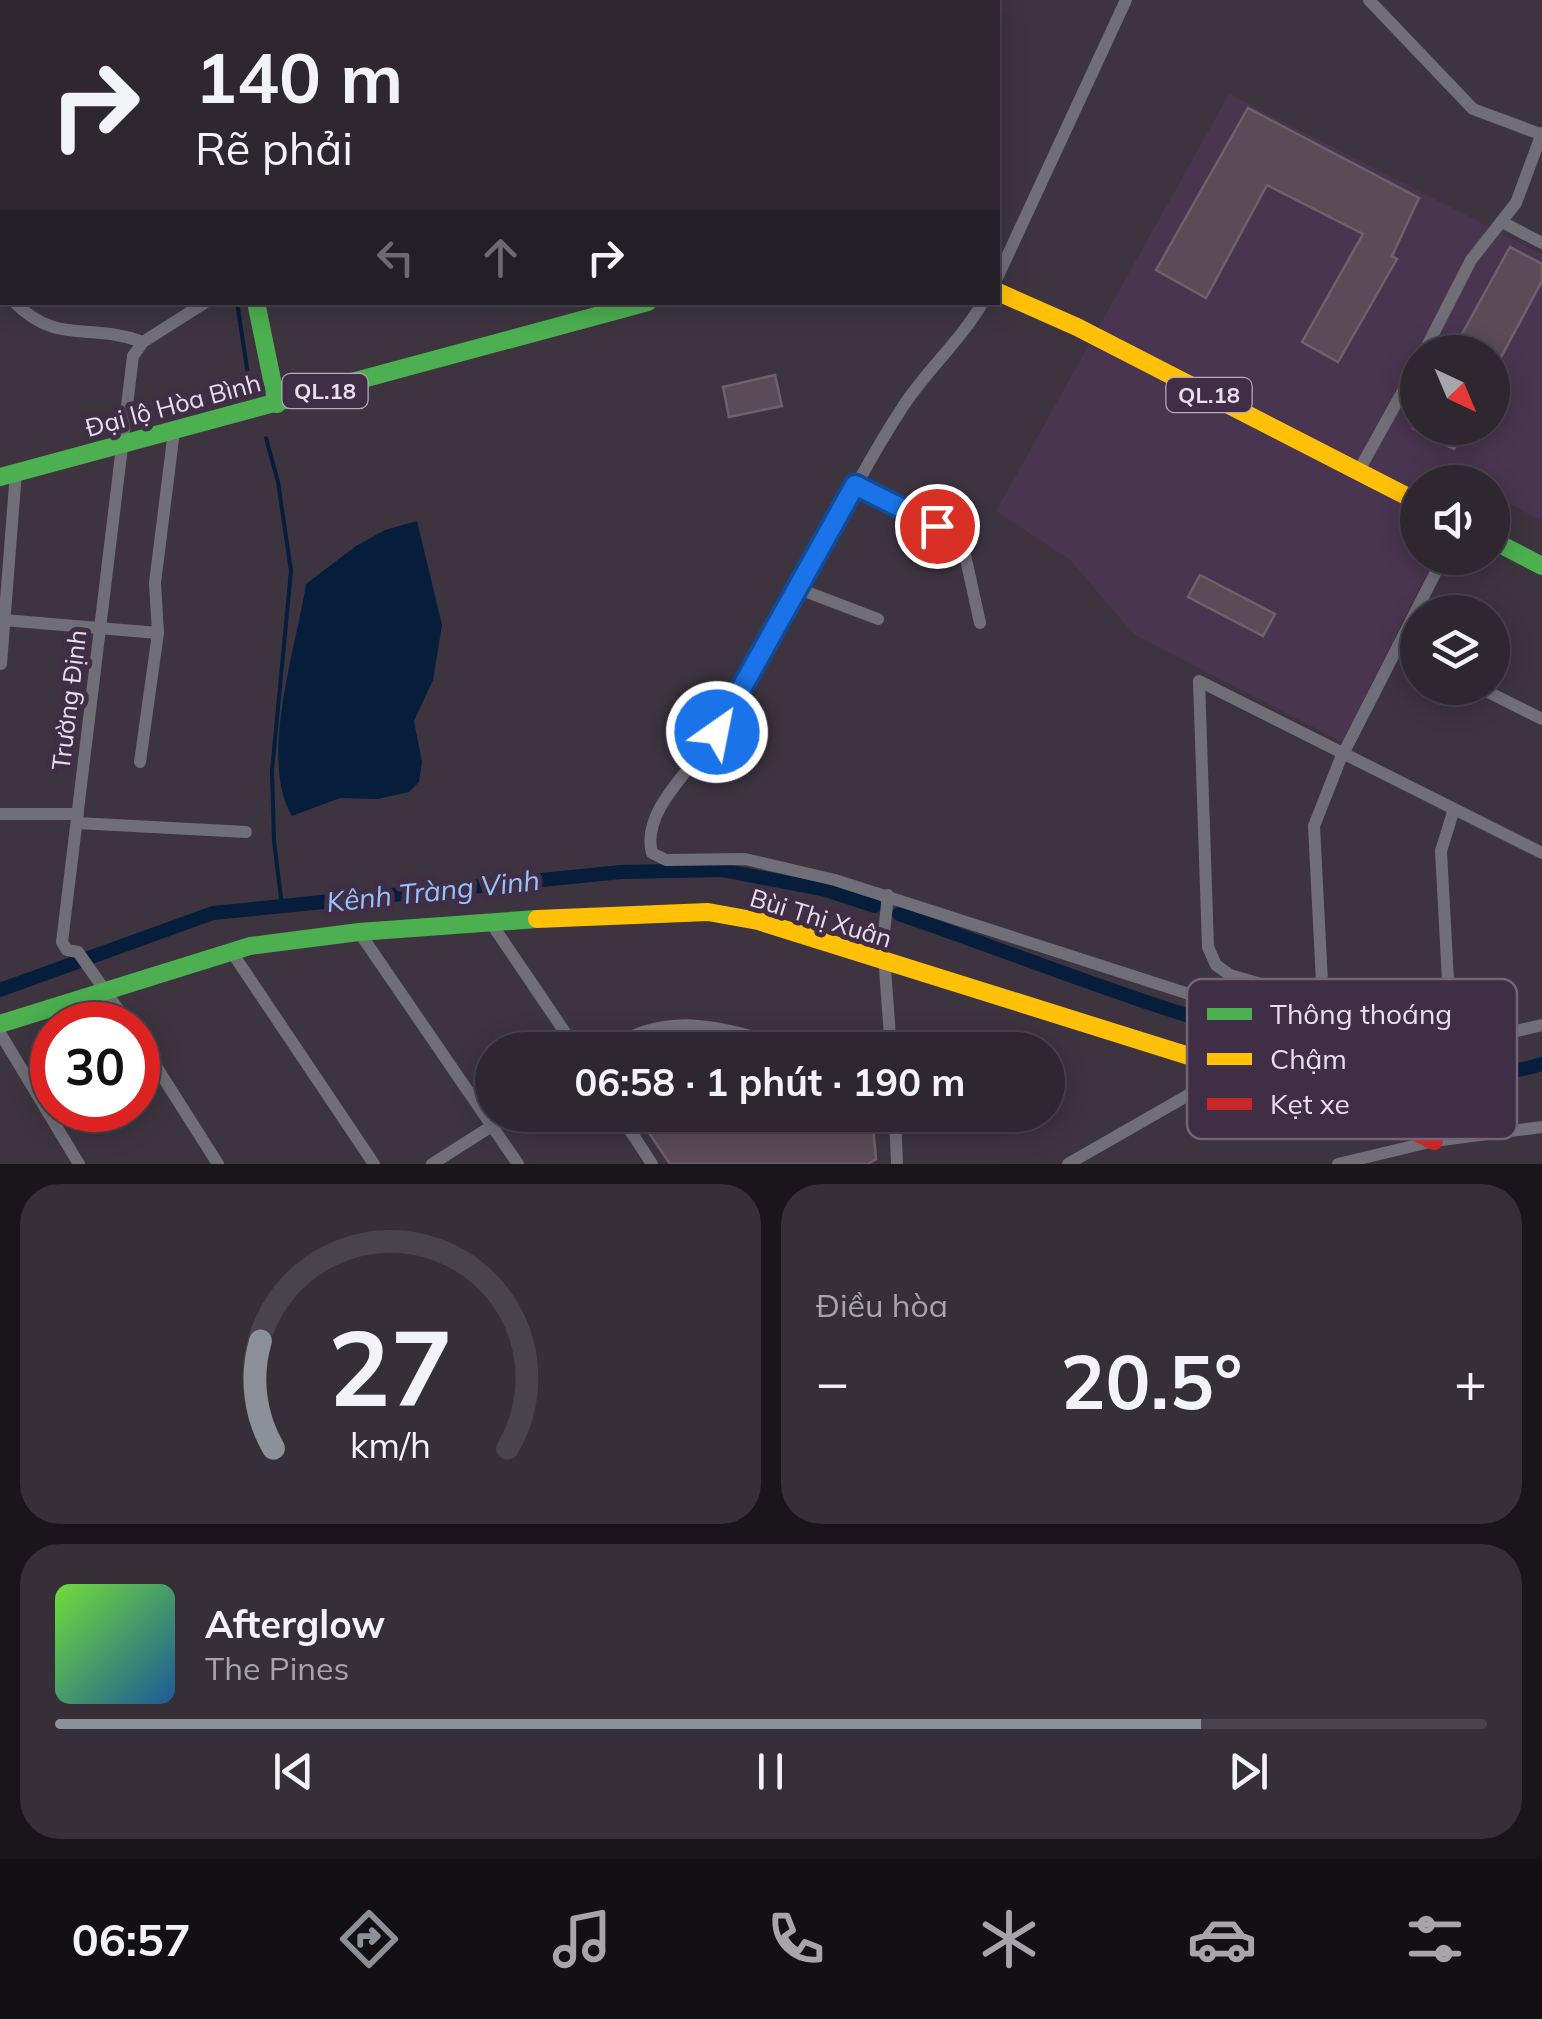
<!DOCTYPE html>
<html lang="vi">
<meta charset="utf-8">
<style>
body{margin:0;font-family:Mulish,sans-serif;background:#362f38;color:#f1f3f6;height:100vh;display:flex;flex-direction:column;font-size:38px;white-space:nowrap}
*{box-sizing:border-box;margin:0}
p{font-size:32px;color:#a7a5ab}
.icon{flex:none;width:55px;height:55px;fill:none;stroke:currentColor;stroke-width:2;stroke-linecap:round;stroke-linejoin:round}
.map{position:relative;height:1164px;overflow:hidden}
.drawer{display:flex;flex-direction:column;gap:20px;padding:20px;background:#19151a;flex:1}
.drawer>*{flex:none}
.hud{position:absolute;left:0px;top:0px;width:1000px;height:305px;box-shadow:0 5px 25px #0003,0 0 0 2px #49444c;background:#2e2730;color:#f1f3f6;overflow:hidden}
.needle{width:65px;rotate:136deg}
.controls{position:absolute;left:1400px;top:335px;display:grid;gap:20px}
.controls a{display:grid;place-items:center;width:110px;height:110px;border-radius:50%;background:#2e2730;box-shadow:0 5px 25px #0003,0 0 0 2px #49444c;font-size:50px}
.speed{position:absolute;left:30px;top:1002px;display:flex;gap:20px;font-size:50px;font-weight:700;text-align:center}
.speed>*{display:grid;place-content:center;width:130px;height:130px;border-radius:50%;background:#2e2730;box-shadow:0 5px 25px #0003,0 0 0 2px #49444c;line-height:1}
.speed .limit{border:15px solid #d22;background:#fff;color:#111}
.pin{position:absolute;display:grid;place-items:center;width:85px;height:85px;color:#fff;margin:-42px;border:5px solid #fff;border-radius:50%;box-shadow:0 2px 10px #0007}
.me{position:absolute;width:110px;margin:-55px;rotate:33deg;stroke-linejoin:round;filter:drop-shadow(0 0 8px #0008)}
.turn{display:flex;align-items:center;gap:35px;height:210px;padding:0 30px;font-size:45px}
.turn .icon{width:130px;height:130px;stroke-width:2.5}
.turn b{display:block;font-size:70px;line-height:85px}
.lanes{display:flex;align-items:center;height:95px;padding:0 30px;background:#0003;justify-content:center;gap:50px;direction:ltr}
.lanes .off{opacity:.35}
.big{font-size:75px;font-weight:700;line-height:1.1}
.drawer .card{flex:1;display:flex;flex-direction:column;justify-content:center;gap:15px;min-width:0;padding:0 35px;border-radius:40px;background:#362f38}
.drawer .dial{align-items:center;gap:0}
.dial svg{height:260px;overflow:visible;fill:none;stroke:#49444c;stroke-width:7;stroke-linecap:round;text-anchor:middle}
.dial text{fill:#f1f3f6;stroke:none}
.song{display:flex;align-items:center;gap:30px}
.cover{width:120px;height:120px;border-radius:15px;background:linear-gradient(135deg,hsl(100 70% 55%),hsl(210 70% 35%))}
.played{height:10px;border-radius:5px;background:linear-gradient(90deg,#8c9099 80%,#49444c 80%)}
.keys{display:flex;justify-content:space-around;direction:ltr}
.heat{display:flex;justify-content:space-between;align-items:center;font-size:55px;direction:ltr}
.drawer .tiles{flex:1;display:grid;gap:20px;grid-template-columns:1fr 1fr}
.card:last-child{grid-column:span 2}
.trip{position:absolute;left:475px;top:1032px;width:590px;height:100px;border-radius:50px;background:#2e2730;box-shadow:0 5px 25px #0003,0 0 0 2px #49444c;font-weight:700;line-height:100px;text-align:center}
.tabs{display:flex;height:160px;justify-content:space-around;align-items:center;background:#121013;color:#a7a5ab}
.tabs .icon{width:70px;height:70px}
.tabs .selected{color:#8c9099}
.tabs b{font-size:45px;color:#f1f3f6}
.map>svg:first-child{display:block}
.built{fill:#49354f;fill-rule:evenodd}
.water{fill:#061d3c}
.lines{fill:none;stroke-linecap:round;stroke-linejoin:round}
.stream{stroke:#061d3c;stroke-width:4}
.canal{stroke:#061d3c;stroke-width:14}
.building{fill:#5b4b56;stroke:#6c626a;stroke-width:2.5}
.street{stroke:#706e77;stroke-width:12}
.fast{stroke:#4caf50;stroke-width:18}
.slow{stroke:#ffc107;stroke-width:18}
.jam{stroke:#c62828;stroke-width:18}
.route-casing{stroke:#114b97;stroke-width:25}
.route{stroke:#1a73e8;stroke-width:18}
.labels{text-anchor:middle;stroke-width:10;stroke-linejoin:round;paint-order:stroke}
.shield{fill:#402e46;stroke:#b7a9bb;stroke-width:2.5}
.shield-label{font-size:22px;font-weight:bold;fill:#eadeed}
.street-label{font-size:25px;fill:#eadeed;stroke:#402e46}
.water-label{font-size:28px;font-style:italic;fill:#95c3fd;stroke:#402e46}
.key{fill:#402e46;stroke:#736378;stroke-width:2.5}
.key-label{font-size:28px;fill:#eadeed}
</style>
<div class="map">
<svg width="1542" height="1164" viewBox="0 0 1542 1164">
<rect width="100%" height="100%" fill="#3d3440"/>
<g class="built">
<path d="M1229,94L1542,254V521L1493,495L1492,482H1418V558H1435L1342,742L1135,635L1069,559L996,511ZM1418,352H1492V428H1418Z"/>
<polygon points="690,1029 732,1036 772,1050 620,1050 654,1035"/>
</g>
<path class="water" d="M417,521L442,625L433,680L414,721L422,762L419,782L409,792L378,799L340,798L292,816C258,760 297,645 306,584L356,546L385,530Z"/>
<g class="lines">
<g class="stream">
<polyline points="50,0 52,2"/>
<polyline points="237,302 248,375"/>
<polyline points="266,438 278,482 291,571 272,771 274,841 282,906"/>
</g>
<g class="canal">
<path d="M899,914C1050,964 1394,1113 1542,1064"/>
<polyline points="0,990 213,913 621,872 722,870 826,890 875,906"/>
</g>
</g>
<g class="building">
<polygon points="1248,108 1419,198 1392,256 1397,259 1338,362 1302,342 1363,234 1267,185 1206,298 1156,270"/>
<polygon points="1510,247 1542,264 1542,281 1492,374 1492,352 1452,352"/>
<polygon points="775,375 782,406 729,417 723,387"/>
<polygon points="1412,428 1465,428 1454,449"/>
<polygon points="1200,575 1275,614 1263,636 1188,597"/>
<polygon points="678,1036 720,1039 747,1050 631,1050"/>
<polygon points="637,1115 650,1115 658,1127 675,1115 872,1115 876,1159 868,1164 670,1164"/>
</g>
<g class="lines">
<g class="street">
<polyline points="696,0 700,2"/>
<polyline points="1369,0 1473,109 1540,134"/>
<polyline points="157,2 158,0"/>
<polyline points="404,2 406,0"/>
<polyline points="0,9 2,6"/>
<polyline points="1502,222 1542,243"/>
<polyline points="998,276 1126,0"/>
<polyline points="0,289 2,291"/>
<path d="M14,302C58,346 89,322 143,342"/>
<path d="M983,302C961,340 928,369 904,405C830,517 783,649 700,754C680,780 642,817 652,853L666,860L745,859L835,880L1304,1031"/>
<polyline points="1424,352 1471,260 1516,203 1542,133"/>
<polyline points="1358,472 1418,364"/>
<polyline points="855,485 962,541 980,623"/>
<polyline points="799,589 878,619"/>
<polyline points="4,620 158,633"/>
<polyline points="1398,646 1418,656"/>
<polyline points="1,664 16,472"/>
<polyline points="1480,688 1542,719"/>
<polyline points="140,762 158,633 155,583 174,431"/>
<polyline points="0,814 78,814"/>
<polyline points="77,823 246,832"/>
<polyline points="1542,853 1199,681 1208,947 1216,965 1230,975 1431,1034 1478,1040 1542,1025"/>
<polyline points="888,895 883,942 891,1050"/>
<polyline points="491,923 577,1050"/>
<polyline points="359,932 518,1164"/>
<polyline points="231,951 374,1164"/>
<polyline points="1323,1002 1314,826 1340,760 1443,558"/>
<polyline points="129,1025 78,952 67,950 62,942 133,356 143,342 206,302"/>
<polyline points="0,1033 79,1164"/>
<polyline points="1451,1036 1441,851 1454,809"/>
<polyline points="138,1038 218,1164"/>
<path d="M607,1050C671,1007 729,1029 796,1050"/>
<polyline points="620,1115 652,1164"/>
<polyline points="895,1115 897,1164"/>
<polyline points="432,1164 509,1115"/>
<polyline points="1068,1164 1232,1070"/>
<polyline points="1338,1164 1434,1141 1542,1127"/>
</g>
<g class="fast">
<polyline points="79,0 81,2"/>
<polyline points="256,302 277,404"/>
<polyline points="0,477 648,302"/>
<polyline points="1492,540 1542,566"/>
<polyline points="0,1024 250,946 359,932 537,919"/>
</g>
<g class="slow">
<polyline points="998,292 1077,327 1418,502"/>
<polyline points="537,919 708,912 758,921 1304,1092"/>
</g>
<polyline class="jam" points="1304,1092 1382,1116 1434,1141"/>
</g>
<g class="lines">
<defs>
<polyline id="route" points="717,732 855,485 937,526"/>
</defs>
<use href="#route" class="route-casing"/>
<use href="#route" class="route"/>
</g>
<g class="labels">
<g class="shield">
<rect x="282.5" y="374" width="85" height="34" rx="8"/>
<rect x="1166.5" y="378" width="85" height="34" rx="8"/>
</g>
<g class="shield-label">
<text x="325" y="399">QL.18</text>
<text x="1209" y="403">QL.18</text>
</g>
<g class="street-label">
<text transform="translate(173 405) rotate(-15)" y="9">Đại lộ Hòa Bình</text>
<text transform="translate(69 700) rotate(-83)" y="9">Trường Định</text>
<text transform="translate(821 918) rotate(17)" y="9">Bùi Thị Xuân</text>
</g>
<g class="water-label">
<text transform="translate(433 891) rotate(-6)" y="10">Kênh Tràng Vinh</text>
</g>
</g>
<rect x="1187" y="979" width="330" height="160" rx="15" class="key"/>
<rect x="1207" y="1008" width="45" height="12" fill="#4caf50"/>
<rect x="1207" y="1053" width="45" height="12" fill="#ffc107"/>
<rect x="1207" y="1098" width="45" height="12" fill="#c62828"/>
<g class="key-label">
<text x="1270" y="1024">Thông thoáng</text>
<text x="1270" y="1069">Chậm</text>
<text x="1270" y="1114">Kẹt xe</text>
</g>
</svg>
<div class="controls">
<a><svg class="needle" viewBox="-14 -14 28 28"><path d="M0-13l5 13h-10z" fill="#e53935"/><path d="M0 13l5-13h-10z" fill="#a7a5ab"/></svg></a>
<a><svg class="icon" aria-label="sound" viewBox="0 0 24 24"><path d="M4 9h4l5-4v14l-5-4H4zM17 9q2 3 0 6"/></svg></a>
<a><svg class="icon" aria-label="layers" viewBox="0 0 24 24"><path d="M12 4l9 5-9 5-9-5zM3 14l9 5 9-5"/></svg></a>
</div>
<div class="speed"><div class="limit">30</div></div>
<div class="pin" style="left:937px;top:526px;background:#d93025"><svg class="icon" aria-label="arrive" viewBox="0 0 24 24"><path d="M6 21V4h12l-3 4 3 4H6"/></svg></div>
<svg class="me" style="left:717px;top:732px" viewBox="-20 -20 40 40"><circle r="17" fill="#1a73e8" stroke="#fff" stroke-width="3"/><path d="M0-11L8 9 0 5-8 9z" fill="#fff"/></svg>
<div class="trip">06:58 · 1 phút · 190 m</div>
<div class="hud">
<div class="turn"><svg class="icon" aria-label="right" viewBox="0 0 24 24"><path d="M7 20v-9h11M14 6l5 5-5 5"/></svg><div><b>140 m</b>Rẽ phải</div></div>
<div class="lanes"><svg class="icon off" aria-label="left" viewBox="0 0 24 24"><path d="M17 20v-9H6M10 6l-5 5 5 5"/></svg><svg class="icon off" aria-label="ahead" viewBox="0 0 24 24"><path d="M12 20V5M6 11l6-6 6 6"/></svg><svg class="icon" aria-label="right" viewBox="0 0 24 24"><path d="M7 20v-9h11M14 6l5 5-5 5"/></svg></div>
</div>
</div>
<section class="drawer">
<div class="tiles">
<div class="card dial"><svg viewBox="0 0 100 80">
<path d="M14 69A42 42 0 1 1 86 69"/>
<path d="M14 69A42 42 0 0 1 10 36" stroke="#8c9099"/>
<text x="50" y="56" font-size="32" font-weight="700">27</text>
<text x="50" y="72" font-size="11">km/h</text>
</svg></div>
<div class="card"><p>Điều hòa</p>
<div class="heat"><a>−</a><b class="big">20.5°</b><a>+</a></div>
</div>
<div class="card">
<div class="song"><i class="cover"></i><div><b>Afterglow</b><p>The Pines</p></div></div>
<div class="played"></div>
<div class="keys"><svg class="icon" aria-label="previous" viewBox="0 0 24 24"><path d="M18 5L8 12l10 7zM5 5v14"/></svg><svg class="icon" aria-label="pause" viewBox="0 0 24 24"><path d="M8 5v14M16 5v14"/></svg><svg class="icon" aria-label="next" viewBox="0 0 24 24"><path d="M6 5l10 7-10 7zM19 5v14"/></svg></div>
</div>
</div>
</section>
<nav class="tabs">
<b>06:57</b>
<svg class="icon selected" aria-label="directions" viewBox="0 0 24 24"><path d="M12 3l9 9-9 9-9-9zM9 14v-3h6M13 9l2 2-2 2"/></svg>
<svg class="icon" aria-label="music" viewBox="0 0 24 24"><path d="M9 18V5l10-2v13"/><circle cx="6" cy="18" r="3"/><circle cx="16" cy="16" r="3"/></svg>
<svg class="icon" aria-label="phone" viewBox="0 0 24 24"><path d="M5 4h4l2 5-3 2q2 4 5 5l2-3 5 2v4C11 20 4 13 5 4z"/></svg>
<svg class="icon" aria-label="climate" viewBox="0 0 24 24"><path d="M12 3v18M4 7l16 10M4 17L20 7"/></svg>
<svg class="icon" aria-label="car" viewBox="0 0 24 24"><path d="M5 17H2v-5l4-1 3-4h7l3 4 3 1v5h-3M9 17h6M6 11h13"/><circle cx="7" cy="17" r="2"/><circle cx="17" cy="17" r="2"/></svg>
<svg class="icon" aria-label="filters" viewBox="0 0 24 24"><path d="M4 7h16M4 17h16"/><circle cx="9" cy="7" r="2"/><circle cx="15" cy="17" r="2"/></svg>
</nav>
